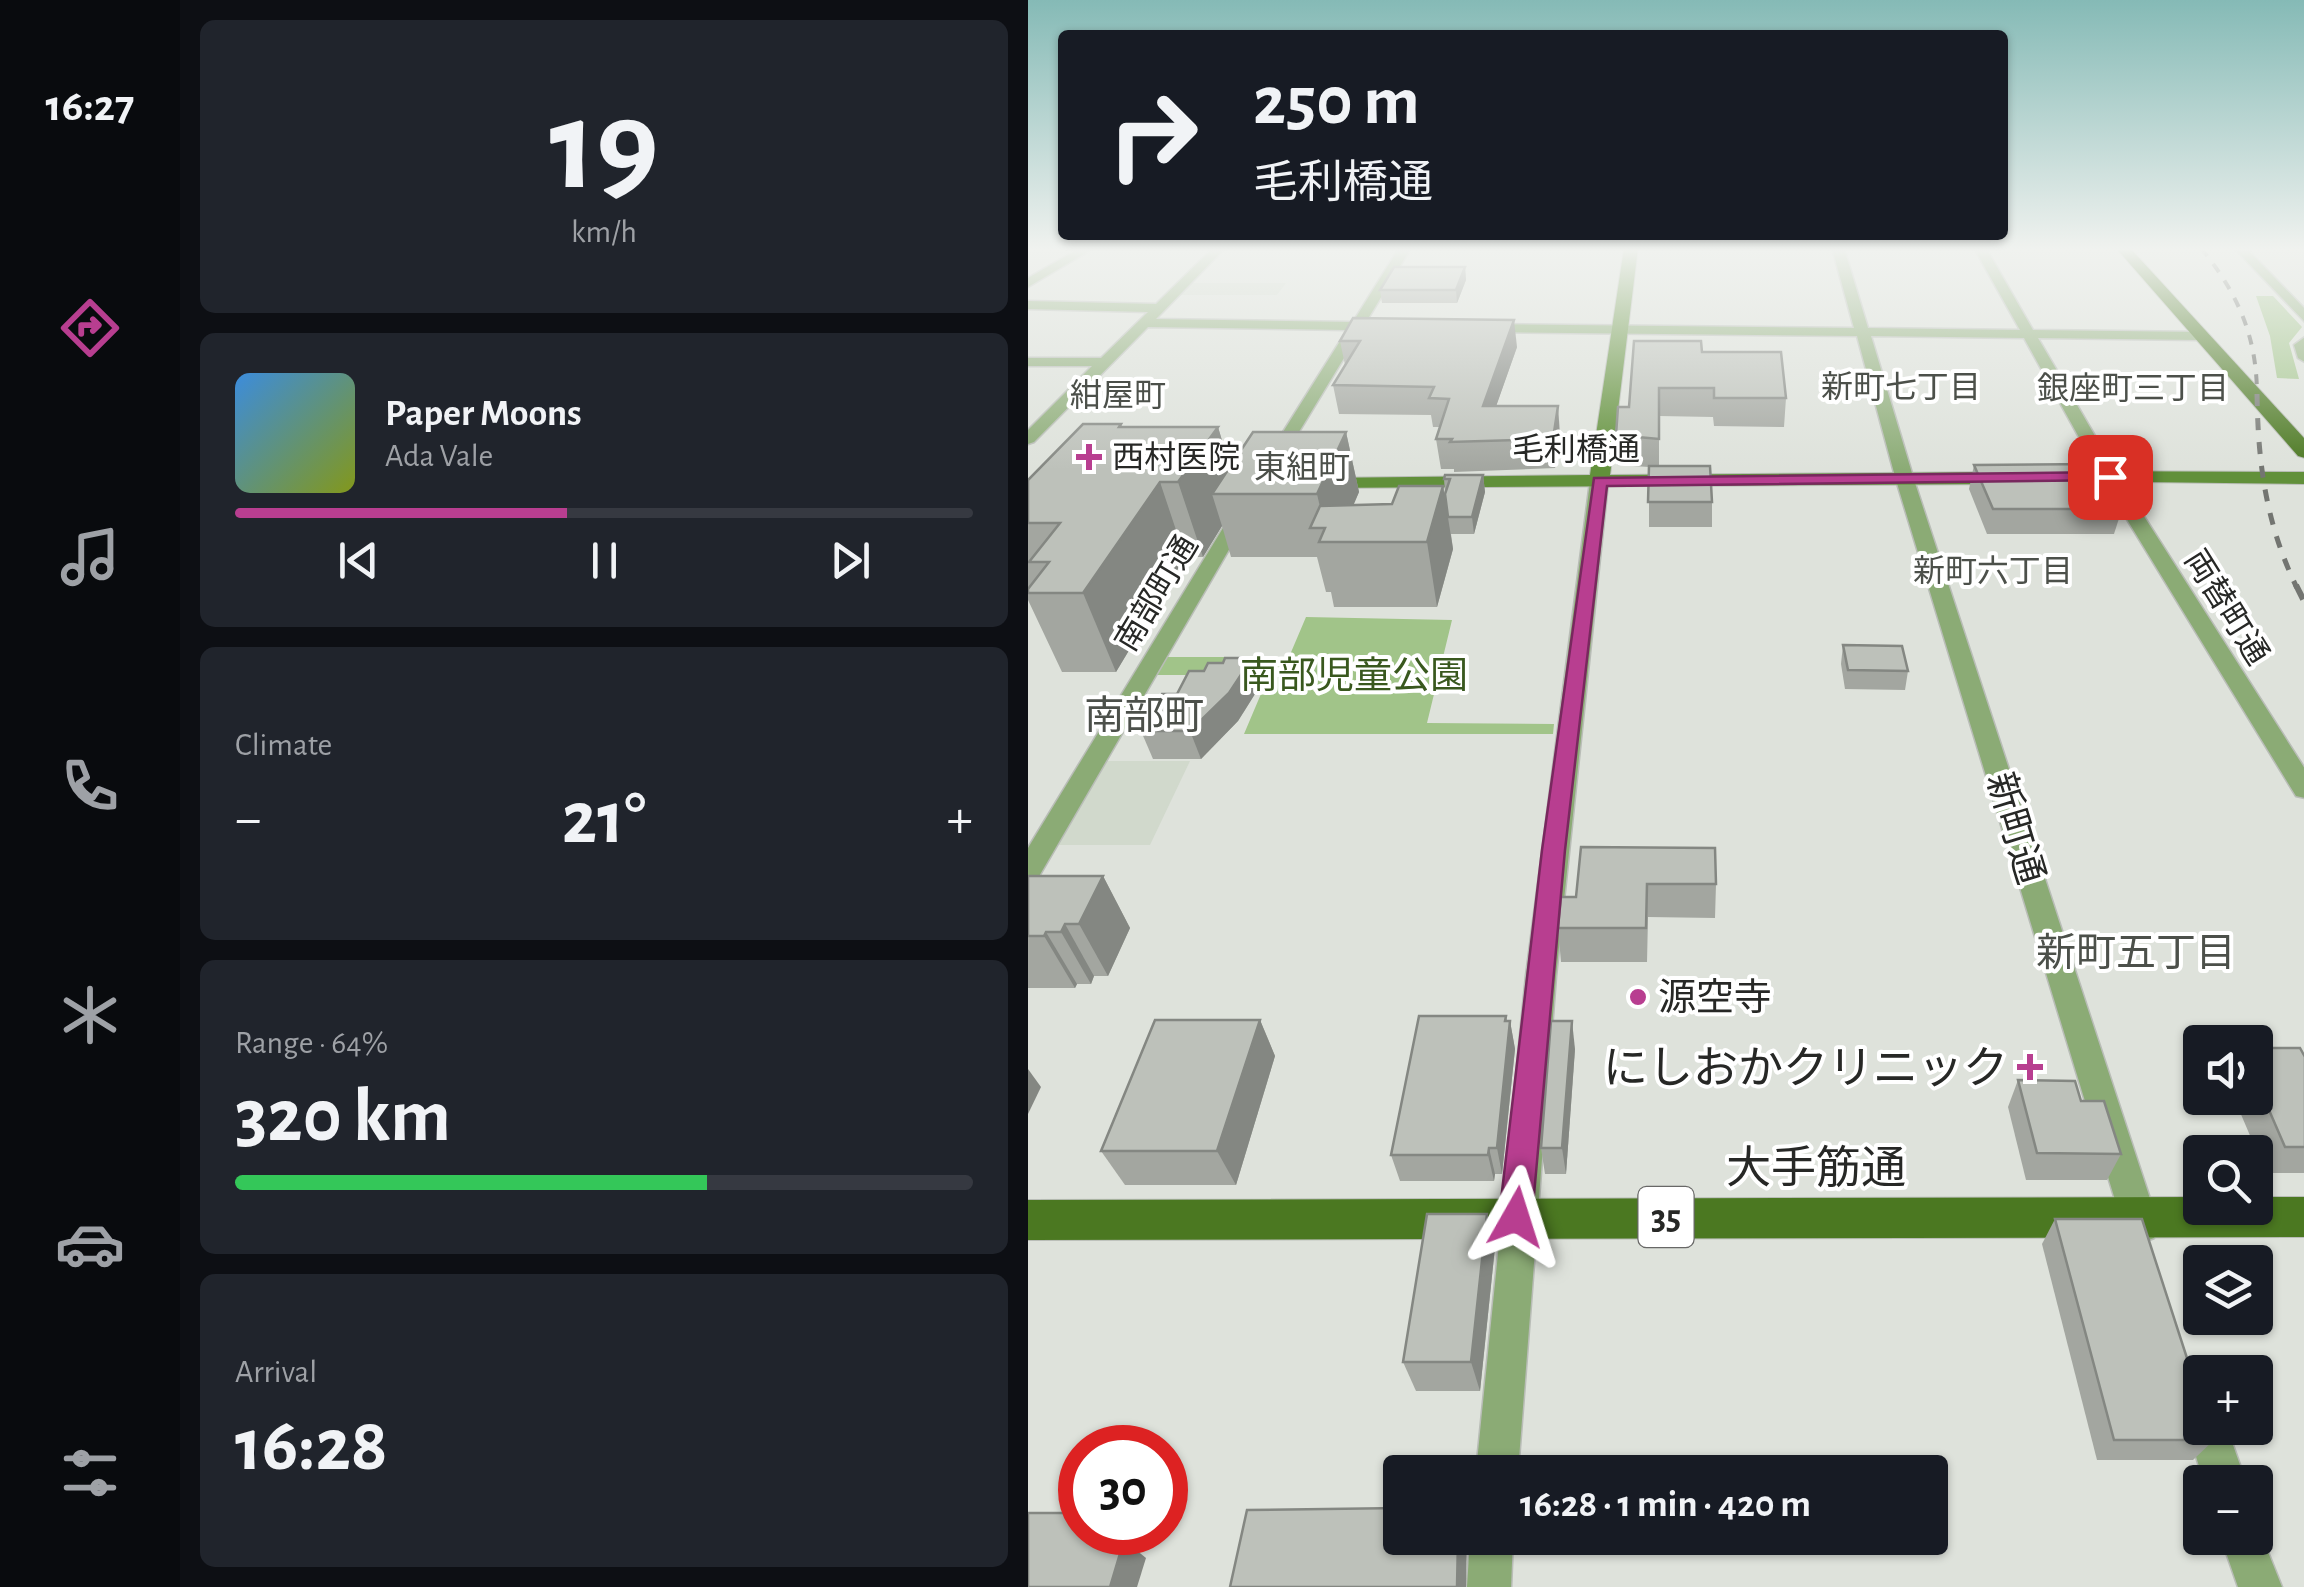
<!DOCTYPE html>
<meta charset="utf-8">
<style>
body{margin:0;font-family:"Alegreya Sans","Noto Sans JP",sans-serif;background:#20242c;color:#f1f3f6;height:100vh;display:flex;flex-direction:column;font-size:38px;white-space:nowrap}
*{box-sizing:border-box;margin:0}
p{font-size:32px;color:#9ea1a6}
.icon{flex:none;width:55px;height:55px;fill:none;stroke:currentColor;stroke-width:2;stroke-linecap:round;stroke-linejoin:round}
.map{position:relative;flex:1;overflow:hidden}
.sheet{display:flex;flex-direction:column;gap:20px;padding:20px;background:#0d0f14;width:848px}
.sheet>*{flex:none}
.top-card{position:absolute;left:30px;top:30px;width:950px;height:210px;border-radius:10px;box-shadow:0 2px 8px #0004;background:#171b24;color:#f1f3f6;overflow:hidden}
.buttons{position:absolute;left:1155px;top:1025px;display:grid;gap:20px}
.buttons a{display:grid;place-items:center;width:90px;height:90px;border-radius:10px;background:#171b24;box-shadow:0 2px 8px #0004;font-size:50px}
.speed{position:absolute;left:30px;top:1425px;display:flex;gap:20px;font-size:50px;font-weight:700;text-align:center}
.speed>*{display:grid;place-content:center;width:130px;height:130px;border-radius:50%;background:#171b24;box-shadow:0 2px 8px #0004;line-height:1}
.speed .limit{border:15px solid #d22;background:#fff;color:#111}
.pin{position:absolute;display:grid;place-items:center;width:85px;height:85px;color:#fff;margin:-42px;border-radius:20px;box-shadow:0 5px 15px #0006}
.me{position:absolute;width:110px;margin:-55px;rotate:6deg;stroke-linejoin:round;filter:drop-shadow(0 0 8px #0008)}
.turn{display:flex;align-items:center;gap:35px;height:210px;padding:0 30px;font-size:45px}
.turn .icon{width:130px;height:130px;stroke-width:2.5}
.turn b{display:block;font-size:70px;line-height:85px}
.big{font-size:75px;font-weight:700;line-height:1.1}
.sheet .tile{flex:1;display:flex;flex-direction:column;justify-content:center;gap:15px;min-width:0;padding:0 35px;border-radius:15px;background:#20242c}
.sheet .dial{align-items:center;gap:0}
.dial b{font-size:130px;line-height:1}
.song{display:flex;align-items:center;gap:30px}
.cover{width:120px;height:120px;border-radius:15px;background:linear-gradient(135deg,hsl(210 70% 55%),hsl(70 70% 35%))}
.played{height:10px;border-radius:5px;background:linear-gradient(90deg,#b83e90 45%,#363941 45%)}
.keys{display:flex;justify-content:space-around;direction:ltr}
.heat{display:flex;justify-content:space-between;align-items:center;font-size:55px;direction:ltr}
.charge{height:15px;border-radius:8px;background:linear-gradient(90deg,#34c759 64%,#363941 0)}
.trip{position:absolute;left:355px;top:1455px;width:565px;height:100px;border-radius:10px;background:#171b24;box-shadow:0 2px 8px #0004;font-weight:700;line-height:100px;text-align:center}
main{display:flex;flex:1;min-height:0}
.tabs{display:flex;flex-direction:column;width:180px;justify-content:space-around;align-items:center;background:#090b0e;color:#9ea1a6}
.tabs .icon{width:70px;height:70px}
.tabs .on{color:#b83e90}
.tabs b{font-size:45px;color:#f1f3f6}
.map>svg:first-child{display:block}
.built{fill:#d1d9cc}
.green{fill:#a1c489}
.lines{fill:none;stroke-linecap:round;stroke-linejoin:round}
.street-casing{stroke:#b9bdb7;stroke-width:3}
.secondary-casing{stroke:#b9bdb7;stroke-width:2}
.primary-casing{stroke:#b9bdb7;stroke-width:2}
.street{fill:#8bab75;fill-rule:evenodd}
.secondary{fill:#61903a;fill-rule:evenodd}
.primary{fill:#4b7821;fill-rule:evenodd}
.rail-far2{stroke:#737571;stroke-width:4;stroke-dasharray:10 10;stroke-linecap:butt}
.rail-far1{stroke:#737571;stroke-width:5;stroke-dasharray:12 12;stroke-linecap:butt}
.rail{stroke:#737571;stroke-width:6;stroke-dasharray:16 16;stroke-linecap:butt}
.wall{fill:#a3a6a0}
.shaded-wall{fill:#848782}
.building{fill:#bdc1ba;stroke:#848782;stroke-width:2.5}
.route{fill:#b83e90;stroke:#78285e;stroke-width:2.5}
.poi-dot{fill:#b83e90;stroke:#fff;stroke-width:4}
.labels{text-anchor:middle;stroke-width:8;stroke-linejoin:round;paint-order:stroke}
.far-neighbourhood-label{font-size:32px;fill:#4c504a;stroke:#fff}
.far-street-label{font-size:32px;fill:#272826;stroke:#fff}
.far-poi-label{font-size:32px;fill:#272826;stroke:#fff;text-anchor:start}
.shield{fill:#fff;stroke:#686867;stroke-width:2.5}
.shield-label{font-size:35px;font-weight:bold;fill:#272826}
.park-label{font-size:38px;fill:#39581e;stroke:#fff}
.street-label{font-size:38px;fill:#272826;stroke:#fff}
.poi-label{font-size:38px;fill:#272826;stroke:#fff;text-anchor:start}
.neighbourhood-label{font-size:40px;fill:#4c504a;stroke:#fff}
.near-poi-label{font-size:45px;fill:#272826;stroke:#fff;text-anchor:end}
.near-street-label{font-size:45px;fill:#272826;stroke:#fff}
</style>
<main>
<nav class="tabs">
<b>16:27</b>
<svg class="icon on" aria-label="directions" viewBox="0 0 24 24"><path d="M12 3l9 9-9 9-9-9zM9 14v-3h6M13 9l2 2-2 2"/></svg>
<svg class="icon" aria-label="music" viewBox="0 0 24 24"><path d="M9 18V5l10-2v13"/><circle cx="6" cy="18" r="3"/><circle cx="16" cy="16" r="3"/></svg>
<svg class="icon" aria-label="phone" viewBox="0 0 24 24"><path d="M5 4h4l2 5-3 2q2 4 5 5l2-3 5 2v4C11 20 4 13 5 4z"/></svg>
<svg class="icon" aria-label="climate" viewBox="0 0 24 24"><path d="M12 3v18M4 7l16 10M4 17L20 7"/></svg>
<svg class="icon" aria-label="car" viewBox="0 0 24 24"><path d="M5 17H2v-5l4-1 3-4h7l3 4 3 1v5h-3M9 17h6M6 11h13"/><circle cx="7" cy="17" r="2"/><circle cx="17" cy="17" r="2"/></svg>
<svg class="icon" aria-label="filters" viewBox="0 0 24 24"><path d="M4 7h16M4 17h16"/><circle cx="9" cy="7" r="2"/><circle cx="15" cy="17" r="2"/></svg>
</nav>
<section class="sheet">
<div class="tile dial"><b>19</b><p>km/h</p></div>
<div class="tile">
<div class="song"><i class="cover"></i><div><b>Paper Moons</b><p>Ada Vale</p></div></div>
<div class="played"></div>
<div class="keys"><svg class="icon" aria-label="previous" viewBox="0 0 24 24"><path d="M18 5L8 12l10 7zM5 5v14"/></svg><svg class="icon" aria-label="pause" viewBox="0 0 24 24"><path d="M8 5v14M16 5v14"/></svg><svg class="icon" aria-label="next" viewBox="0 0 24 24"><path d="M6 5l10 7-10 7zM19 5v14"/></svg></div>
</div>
<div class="tile"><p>Climate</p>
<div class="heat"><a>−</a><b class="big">21°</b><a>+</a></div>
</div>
<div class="tile"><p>Range · 64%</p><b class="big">320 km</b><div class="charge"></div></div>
<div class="tile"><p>Arrival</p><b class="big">16:28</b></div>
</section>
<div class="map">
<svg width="1277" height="1587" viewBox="0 0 1277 1587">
<rect width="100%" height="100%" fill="#dee2db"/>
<g class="built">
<polygon points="162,283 258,283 249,295 151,295"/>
<polygon points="76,761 162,761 122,845 28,845"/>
</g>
<g class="green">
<polygon points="1228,296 1245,296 1274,327 1261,343 1271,379 1249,378 1242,336"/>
<polygon points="278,617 424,620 399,723 526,724 525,734 216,734 241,675 126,675 136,657 261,657"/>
</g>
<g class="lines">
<defs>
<g id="street">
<polygon points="52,248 66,248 0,287 0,278"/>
<polygon points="185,248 197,248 128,319 325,322 371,248 383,248 338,322 359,326 352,330 333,330 252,463 238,459 319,330 120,327 6,442 0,444 0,430 64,366 0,366 0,358 73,358 120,312 0,309 0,301 128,304"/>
<polygon points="804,248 816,248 840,328 992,330 946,248 958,248 1005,330 1172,332 1179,336 1172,340 1010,338 1091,477 1277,769 1277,798 1268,796 1073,477 996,338 843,336 886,480 1131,1226 1126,1238 1113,1243 1100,1238 1095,1226 868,480 829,336 452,332 445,328 452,324 826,328"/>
<polygon points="1206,248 1218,248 1277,309 1277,322"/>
<polygon points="1277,337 1277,362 1270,358 1266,345"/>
<polygon points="571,477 580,482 528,976 490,1472 448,1472 498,976 562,482"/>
<polygon points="215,505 224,510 10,878 0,881 0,848 206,510"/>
<polygon points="1172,1411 1172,1428 1199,1428 1218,1482 1176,1482 1159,1428 1165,1414"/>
<polygon points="1228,1522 1254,1587 1210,1587 1193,1538 1228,1538"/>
<polygon points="442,1538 485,1538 483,1587 439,1587"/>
</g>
<g id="secondary">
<polygon points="596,248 610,248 582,475 984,472 994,478 984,484 283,488 280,484 283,480 290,478 562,475"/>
<polygon points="1035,471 1277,472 1277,484 1028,481 1025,477 1028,473"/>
</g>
<g id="primary">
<polygon points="1088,248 1102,248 1277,439 1277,458 1270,456"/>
<polygon points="1172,1197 1172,1208 1228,1208 1228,1197 1277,1197 1277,1237 0,1240 0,1200"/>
</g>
</defs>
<use href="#street" class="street-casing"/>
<use href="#secondary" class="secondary-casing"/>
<use href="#primary" class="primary-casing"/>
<use href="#street" class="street"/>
<use href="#secondary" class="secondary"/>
<use href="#primary" class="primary"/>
<path class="rail-far2" d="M1173,248C1210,294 1229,336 1229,396"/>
<path class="rail-far1" d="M1229,394C1230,464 1238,524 1269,588"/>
<polyline class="rail" points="1268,585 1277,603"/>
</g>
<g class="wall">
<polygon points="437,267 438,280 429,303 354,303 352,290"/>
<polygon points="312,341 489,347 468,406 532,435 527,468 426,472 426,469 413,469 408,439 412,427 405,427 403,415 311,414 305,385 317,365"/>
<polygon points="674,352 758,398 756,427 686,426 685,417 631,416 631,466 684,502 684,527 621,527 621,467 589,465 588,435 601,407"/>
<polygon points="93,424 94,427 190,427 202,468 318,432 331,492 325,505 364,504 415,486 417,494 416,479 455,475 457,492 446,534 423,534 425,549 409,607 306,607 303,592 298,592 289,557 203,557 194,526 175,557 157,557 88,672 34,672 0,600 0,480"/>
<polygon points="946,465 1094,509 1086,534 959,534 941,489"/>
<polygon points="815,645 880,671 877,690 817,689 813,664"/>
<polygon points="224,658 232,686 210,721 173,759 125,759 113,731 149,694 176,671 195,663"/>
<polygon points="553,847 688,884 687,918 620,917 619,962 533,962 530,928 548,897"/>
<polygon points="0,876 75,876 102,928 80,976 66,976 63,984 49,984 47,988 0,988"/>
<polygon points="232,1020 247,1056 208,1185 97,1185 73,1151"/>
<polygon points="479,1021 482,1021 487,1049 474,1174 467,1174 466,1181 372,1181 363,1155"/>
<polygon points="1228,1048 1277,1057 1277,1173 1238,1173 1206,1098 1228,1098"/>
<polygon points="547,1049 538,1174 517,1174 513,1148"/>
<polygon points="990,1080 1053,1101 1093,1154 1079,1180 998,1180 980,1107"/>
<polygon points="459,1214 467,1247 452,1391 388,1391 375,1362"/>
<polygon points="1027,1219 1186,1440 1165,1460 1069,1460 1014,1244"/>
</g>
<g class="shaded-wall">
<polygon points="437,267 438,280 429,303 428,290"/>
<polygon points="486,320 489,347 458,435 455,406"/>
<polygon points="530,406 532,435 527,468 525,439"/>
<polygon points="190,427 210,494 184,494 194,526 175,557 150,482"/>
<polygon points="318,432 331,492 310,542 300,542 289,494"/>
<polygon points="455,475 457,492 446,534 444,517"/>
<polygon points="132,482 157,557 88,672 55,593"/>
<polygon points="415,486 425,549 409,607 399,542"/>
<polygon points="224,658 232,686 210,721 173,759 162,731"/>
<polygon points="75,876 102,928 80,976 51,924"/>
<polygon points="37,924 66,976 63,984 33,932"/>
<polygon points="18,932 49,984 47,988 16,936"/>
<polygon points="478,1016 481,1035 482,1021 487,1049 474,1174 469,1148"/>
<polygon points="232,1020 247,1056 208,1185 189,1151"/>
<polygon points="544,1021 547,1049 538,1174 534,1148"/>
<polygon points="0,1069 13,1087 0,1114"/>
<polygon points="461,1148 467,1174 466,1181 460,1155"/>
<polygon points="459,1214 467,1247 452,1391 443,1362"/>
<polygon points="65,1532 94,1532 86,1558 63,1540"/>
<polygon points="430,1538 439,1538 438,1587 429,1587"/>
<polygon points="96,1540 118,1558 109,1587 82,1587"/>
</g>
<g class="building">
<polygon points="366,267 437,267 428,290 352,290"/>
<polygon points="325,318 486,320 455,406 530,406 525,439 422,442 424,439 408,439 421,399 401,398 406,387 305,385 332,341 312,341"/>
<polygon points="606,341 673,341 674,352 753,352 758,398 686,398 686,388 631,388 631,439 588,435 590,407 601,407"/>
<polygon points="55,424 93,424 91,427 190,427 150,482 132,482 55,593 0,593 0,589 21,562 1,562 32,523 0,523 0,480"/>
<polygon points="225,432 318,432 289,494 184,494"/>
<polygon points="1066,464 1094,509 965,509 946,465"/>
<polygon points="621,466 682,466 684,502 620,502"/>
<polygon points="417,475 455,475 444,517 420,517 417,494 422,479 416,479"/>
<polygon points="371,486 415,486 399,542 291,542 297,528 282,528 292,506 364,504"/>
<polygon points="815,645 874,646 880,671 820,670"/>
<polygon points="197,658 224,658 201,693 162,731 113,731 134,694 149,694 161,671 176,671 180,663 195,663"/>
<polygon points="553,847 687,848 688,884 619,884 618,928 530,928 533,897 548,897"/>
<polygon points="0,876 75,876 51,924 37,924 33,932 18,932 16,936 0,936"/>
<polygon points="391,1016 478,1016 477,1021 482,1021 469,1148 461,1148 460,1155 363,1155"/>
<polygon points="127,1020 232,1020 189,1151 73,1151"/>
<polygon points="523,1021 544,1021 534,1148 513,1148"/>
<polygon points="1228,1048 1272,1048 1277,1057 1277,1147 1257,1147 1228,1080"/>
<polygon points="990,1080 1047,1081 1053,1101 1076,1101 1093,1154 1009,1153"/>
<polygon points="399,1214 459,1214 443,1362 375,1362"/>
<polygon points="1027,1219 1114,1219 1168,1386 1172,1394 1172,1428 1183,1428 1186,1440 1086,1440"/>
<polygon points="372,1508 372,1538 430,1538 429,1587 202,1587 219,1510"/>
<polygon points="0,1513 52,1513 52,1532 65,1532 63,1540 96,1540 82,1587 0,1587"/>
</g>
<linearGradient id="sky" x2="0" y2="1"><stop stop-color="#85bab6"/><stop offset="0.53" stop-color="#f0f2ef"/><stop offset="1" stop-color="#f0f2ef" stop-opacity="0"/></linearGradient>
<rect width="1277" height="470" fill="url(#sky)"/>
<polygon class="route" points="1082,472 1090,477 1088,480 579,486 537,850 504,1217 499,1228 488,1232 476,1228 471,1217 514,850 566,478"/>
<g class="poi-dot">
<path d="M56 442h10v10h10v10h-10v10h-10v-10h-10v-10h10z"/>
<circle cx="610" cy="997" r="10"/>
<path d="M997 1052h10v10h10v10h-10v10h-10v-10h-10v-10h10z"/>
</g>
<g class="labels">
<g class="far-neighbourhood-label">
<text x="873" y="398">新町七丁目</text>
<text x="1105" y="399">銀座町三丁目</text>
<text x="90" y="406">紺屋町</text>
<text x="274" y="478">東組町</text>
<text x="965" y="582">新町六丁目</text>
</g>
<g class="far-street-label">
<text x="548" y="460">毛利橋通</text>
<text transform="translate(128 593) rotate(-59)" y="11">南部町通</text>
<text transform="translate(1199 607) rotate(58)" y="11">両替町通</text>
</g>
<g class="far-poi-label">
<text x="84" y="468">西村医院</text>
</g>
<rect class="shield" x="610.5" y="1187" width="55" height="60" rx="8"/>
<g class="shield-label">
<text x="638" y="1229">35</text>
</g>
<g class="park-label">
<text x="326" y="688">南部児童公園</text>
</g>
<g class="street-label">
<text transform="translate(988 828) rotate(73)" y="13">新町通</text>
</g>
<g class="poi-label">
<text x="630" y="1010">源空寺</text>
</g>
<g class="neighbourhood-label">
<text x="116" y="729">南部町</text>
<text x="1108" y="966">新町五丁目</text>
</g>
<g class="near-poi-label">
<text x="980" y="1083">にしおかクリニック</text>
</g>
<g class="near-street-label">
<text x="788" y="1183">大手筋通</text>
</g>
</g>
</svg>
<div class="buttons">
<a><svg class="icon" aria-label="sound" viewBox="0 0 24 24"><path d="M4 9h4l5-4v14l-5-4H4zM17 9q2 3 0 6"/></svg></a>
<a><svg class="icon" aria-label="search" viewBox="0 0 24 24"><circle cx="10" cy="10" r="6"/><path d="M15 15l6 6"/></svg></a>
<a><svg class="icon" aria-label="layers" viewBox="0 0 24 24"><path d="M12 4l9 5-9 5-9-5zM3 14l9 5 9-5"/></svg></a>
<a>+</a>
<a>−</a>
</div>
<div class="speed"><div class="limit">30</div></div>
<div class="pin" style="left:1082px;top:477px;background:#d93025"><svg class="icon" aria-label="arrive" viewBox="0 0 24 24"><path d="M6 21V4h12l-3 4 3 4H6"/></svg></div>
<svg class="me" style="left:488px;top:1217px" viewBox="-20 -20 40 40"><path d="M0-17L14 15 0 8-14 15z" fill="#b83e90" stroke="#fff" stroke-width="4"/></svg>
<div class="trip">16:28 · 1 min · 420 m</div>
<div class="top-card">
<div class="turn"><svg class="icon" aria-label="right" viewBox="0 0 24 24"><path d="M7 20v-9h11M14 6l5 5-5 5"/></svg><div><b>250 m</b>毛利橋通</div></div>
</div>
</div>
</main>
